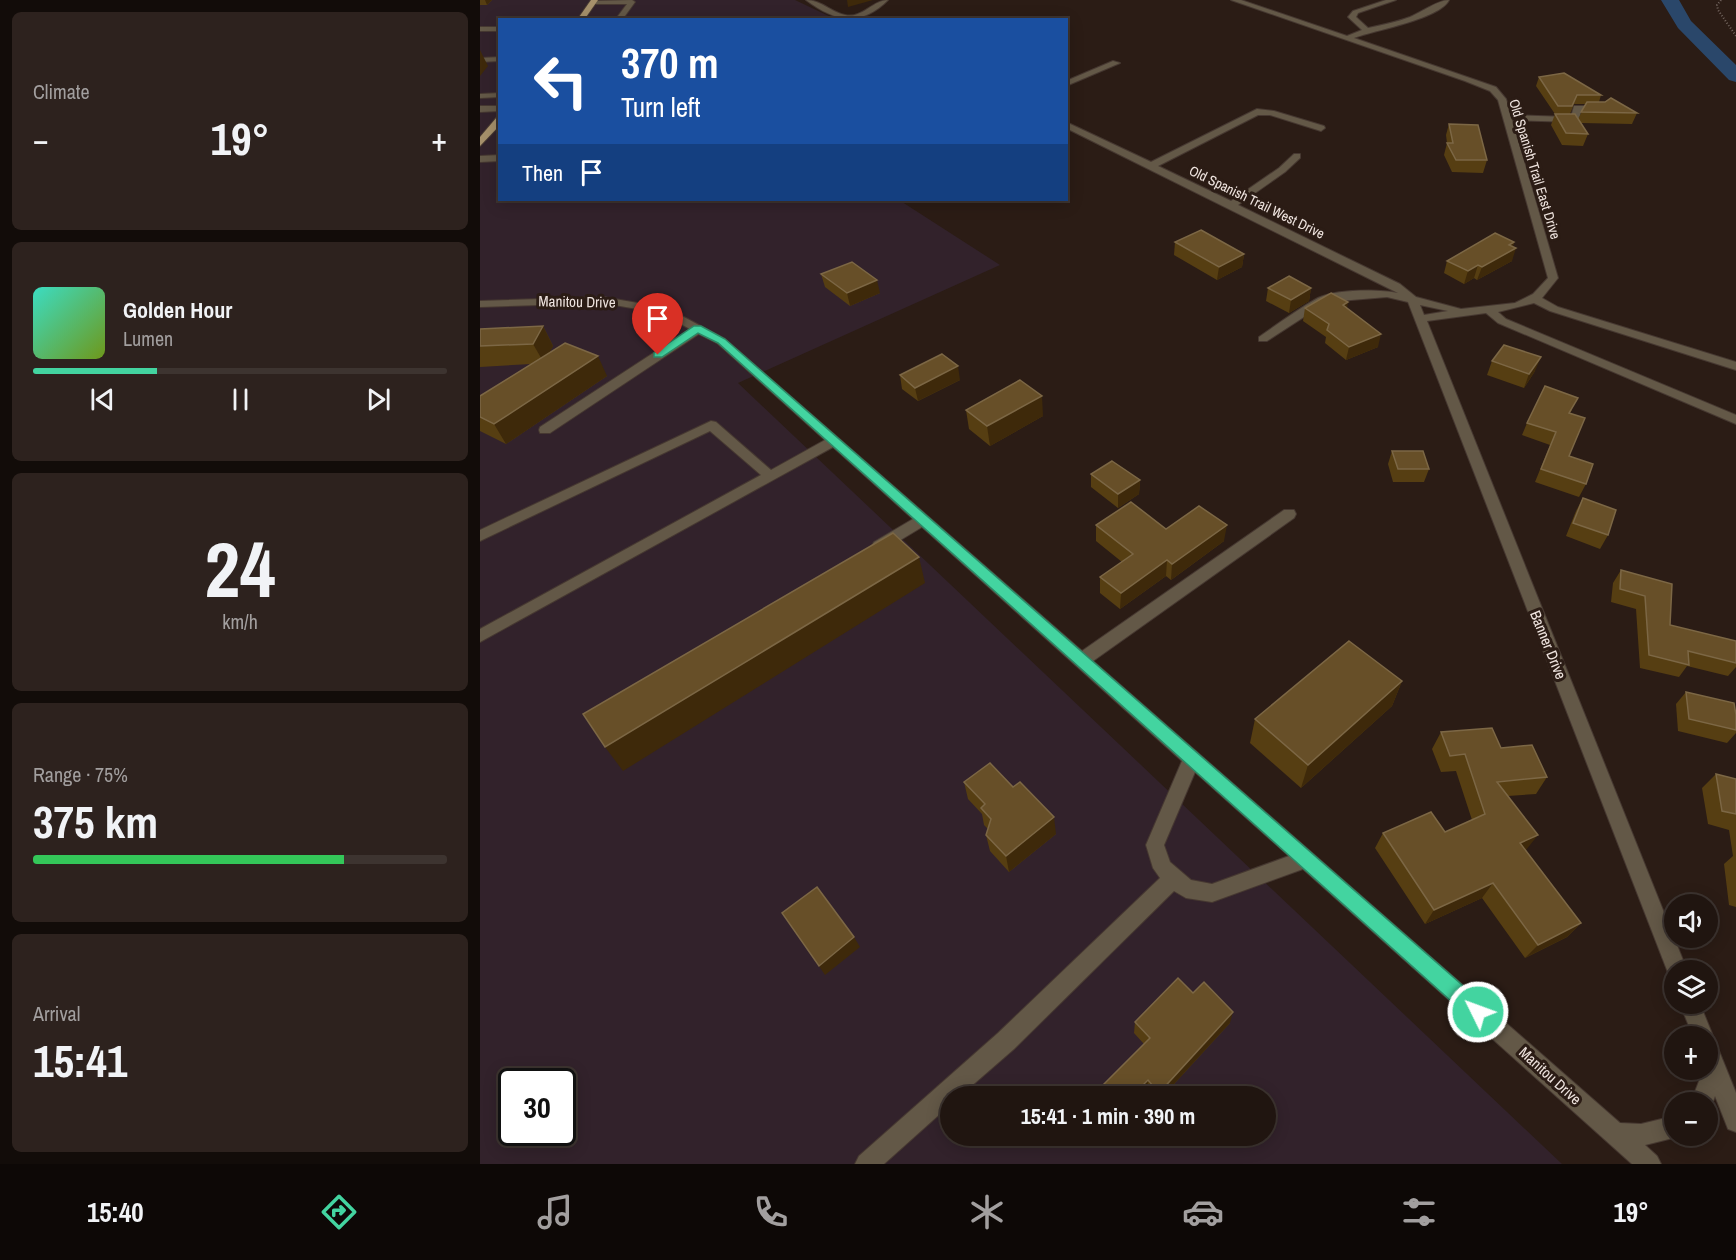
<!DOCTYPE html>
<meta charset="utf-8">
<style>
body{margin:0;font-family:"Archivo Narrow",sans-serif;background:#2d221e;color:#f1f3f6;height:100vh;display:flex;flex-direction:column;font-size:22px;white-space:nowrap}
*{box-sizing:border-box;margin:0}
p{font-size:20px;color:#a29f9f}
.icon{flex:none;width:33px;height:33px;fill:none;stroke:currentColor;stroke-width:2;stroke-linecap:round;stroke-linejoin:round}
.map{position:relative;flex:1;overflow:hidden}
.panel{display:flex;flex-direction:column;gap:12px;padding:12px;background:#120c09;width:480px}
.panel>*{flex:none}
.banner{position:absolute;left:18px;top:18px;width:570px;height:183px;border-radius:0px;box-shadow:0 3px 15px #0003,0 0 0 2px #3d3430;background:#1a4fa0;color:#fff;overflow:hidden}
.fabs{position:absolute;left:1184px;top:894px;display:grid;gap:12px}
.fabs a{display:grid;place-items:center;width:54px;height:54px;border-radius:50%;background:#201510;box-shadow:0 3px 15px #0003,0 0 0 2px #3d3430;font-size:30px}
.speed{position:absolute;left:18px;top:1068px;display:flex;gap:12px;font-size:30px;font-weight:700;text-align:center}
.speed>*{display:grid;place-content:center;width:78px;height:78px;border-radius:50%;background:#201510;box-shadow:0 3px 15px #0003,0 0 0 2px #3d3430;line-height:1}
.speed .limit{border:3px solid #111;border-radius:9px;background:#fff;color:#111}
.pin{position:absolute;display:grid;place-items:center;width:51px;height:51px;color:#fff;margin:-62px -26px;border-radius:50% 50% 50% 0;rotate:-45deg;box-shadow:0 0 6px #0007}
.pin .icon{rotate:45deg}
.me{position:absolute;width:66px;margin:-33px;rotate:312deg;stroke-linejoin:round;filter:drop-shadow(0 0 4px #0008)}
.turn{display:flex;align-items:center;gap:21px;height:126px;padding:0 24px;font-size:27px}
.turn .icon{width:78px;height:78px;stroke-width:2.5}
.turn b{display:block;font-size:42px;line-height:51px}
.then{display:flex;align-items:center;height:57px;padding:0 24px;background:#0003;gap:12px;font-size:22px}
.big{font-size:45px;font-weight:700;line-height:1.1}
.panel .card{flex:1;display:flex;flex-direction:column;justify-content:center;gap:9px;min-width:0;padding:0 21px;border-radius:9px;background:#2d221e}
.panel .dial{align-items:center;gap:0}
.dial b{font-size:78px;line-height:1}
.song{display:flex;align-items:center;gap:18px}
.cover{width:72px;height:72px;border-radius:9px;background:linear-gradient(135deg,hsl(170 70% 55%),hsl(80 70% 35%))}
.played{height:6px;border-radius:3px;background:linear-gradient(90deg,#43d4a0 30%,#3d3430 30%)}
.keys{display:flex;justify-content:space-around;direction:ltr}
.heat{display:flex;justify-content:space-between;align-items:center;font-size:33px;direction:ltr}
.charge{height:9px;border-radius:4px;background:linear-gradient(90deg,#34c759 75%,#3d3430 0)}
.trip{position:absolute;left:460px;top:1086px;width:336px;height:60px;border-radius:30px;background:#201510;box-shadow:0 3px 15px #0003,0 0 0 2px #3d3430;font-weight:700;line-height:60px;text-align:center}
.dock{display:flex;height:96px;justify-content:space-around;align-items:center;background:#0d0806;color:#a29f9f}
.dock .icon{width:42px;height:42px}
.dock .on{color:#43d4a0}
.dock b{font-size:27px;color:#f1f3f6}
main{display:flex;flex:1;min-height:0}
.map>svg:first-child{display:block}
.industrial{fill:#32222b;fill-rule:evenodd}
.lines{fill:none;stroke-linecap:round;stroke-linejoin:round}
.river{fill:#2a476a;fill-rule:evenodd}
.minor-casing{stroke:#463831;stroke-width:2}
.major-casing{stroke:#463831;stroke-width:2}
.path{stroke:#72645e;stroke-width:2;stroke-dasharray:1 2;stroke-linecap:butt}
.minor{fill:#635847;fill-rule:evenodd}
.major{fill:#a6906b;fill-rule:evenodd}
.wall{fill:#563e12;fill-rule:evenodd}
.shaded-wall{fill:#3e290a}
.building{fill:#674f28;stroke:#7c6745;stroke-width:1.5}
.route{fill:#43d4a0;stroke:#2c8a68;stroke-width:1.5}
.labels{text-anchor:middle;stroke-width:6;stroke-linejoin:round;paint-order:stroke}
.far-street-label{font-size:14px;fill:#efe4df;stroke:#2b1c15}
.street-label{font-size:15px;fill:#efe4df;stroke:#2b1c15}
</style>
<main>
<section class="panel">
<div class="card"><p>Climate</p>
<div class="heat"><a>−</a><b class="big">19°</b><a>+</a></div>
</div>
<div class="card">
<div class="song"><i class="cover"></i><div><b>Golden Hour</b><p>Lumen</p></div></div>
<div class="played"></div>
<div class="keys"><svg class="icon" aria-label="previous" viewBox="0 0 24 24"><path d="M18 5L8 12l10 7zM5 5v14"/></svg><svg class="icon" aria-label="pause" viewBox="0 0 24 24"><path d="M8 5v14M16 5v14"/></svg><svg class="icon" aria-label="next" viewBox="0 0 24 24"><path d="M6 5l10 7-10 7zM19 5v14"/></svg></div>
</div>
<div class="card dial"><b>24</b><p>km/h</p></div>
<div class="card"><p>Range · 75%</p><b class="big">375 km</b><div class="charge"></div></div>
<div class="card"><p>Arrival</p><b class="big">15:41</b></div>
</section>
<div class="map">
<svg width="1256" height="1164" viewBox="0 0 1256 1164">
<rect width="100%" height="100%" fill="#2b1c15"/>
<path class="industrial" d="M0,0H315L355,19L20,20V200H419L520,265L258,383L1082,1164H0ZM32,1082H82V1132H32ZM471,1096H786V1136H471Z"/>
<g class="lines">
<polygon class="river" points="1181,0 1199,0 1211,21 1256,65 1256,82 1249,80 1198,28"/>
<defs>
<g id="minor">
<path d="M326,0C341,0 351,12 365,15C382,19 393,0 408,0C381,27 355,22 326,0Z"/>
<path d="M751,0H761L867,36L882,30L868,17L873,11L906,0H916L878,13L876,17L888,28C902,25 917,22 930,17C942,12 958,0 969,0C960,19 895,30 874,38L1016,87L1026,99L1031,115L1088,117H1091L1094,106H1124L1125,108L1121,111H1101L1099,119L1095,122L1032,120L1078,278L1062,298L1078,307L1256,362V370L1070,311L1054,303L1018,312L1026,319L1256,415V424L1018,323L1006,313L947,321L1207,970H1194V979L1190,977L1187,970L928,302L907,297L847,302L787,341H779V337C798,324 818,309 838,298C855,289 900,289 918,293L586,128V122L671,162L777,109L794,111L844,126L845,128L841,131L790,115H778L678,166L751,201L799,168L814,154H820V158L805,172L758,205L920,284L936,297L981,309L1035,303L1053,294L1068,278L1018,100L1010,91L985,81ZM940,305L968,311L944,315Z"/>
<polygon points="113,1 152,0 155,2 142,20 135,20 147,4 111,4"/>
<rect x="0" y="27" width="20" height="4"/>
<polygon points="20,57 20,61 0,62 0,58"/>
<polygon points="633,61 640,63 586,86 586,81"/>
<polygon points="20,93 20,97 0,98 0,94"/>
<polygon points="0,106 20,106 20,111 0,112"/>
<polygon points="20,155 20,161 0,162 0,156"/>
<path d="M123,297L187,308L245,339L602,651L804,510H814L816,514L814,518L613,661L1140,1123L1161,1124L1194,1116V1136H1201L1165,1145L1177,1156L1181,1164H1152L823,869L732,902L706,898L694,891L534,1049L480,1096H471V1104L404,1164H375L379,1156L518,1033L680,878L673,868L666,845L702,761L442,527L404,550H394L392,546L394,542L433,519L353,447L0,642V629L281,475L230,431L0,541V530L231,421L236,422L291,470L345,440L237,343L219,334L70,433H60L59,430L60,427L210,329L180,313L123,303L0,307V301ZM715,772L809,856L732,884L711,880L690,862L684,845Z"/>
<polygon points="1200,1004 1220,1004 1256,1093 1256,1132 1248,1129 1235,1096 1230,1110 1227,1111 1227,1102 1211,1102 1221,1076 1221,1070 1227,1070 1227,1036 1213,1036"/>
</g>
<g id="major">
<polygon points="111,0 118,0 104,20 97,20"/>
<polygon points="17,117 20,117 20,125 0,146 0,137"/>
</g>
</defs>
<use href="#minor" class="minor-casing"/>
<use href="#major" class="major-casing"/>
<polyline class="path" points="1241,0 1237,5 1238,10 1256,36"/>
<use href="#minor" class="minor"/>
<use href="#major" class="major"/>
</g>
<g class="wall">
<polygon points="0,0 12,0 7,5 0,5"/>
<path d="M1059,77L1121,95L1119,102L1157,113L1152,124L1101,123L1108,134L1103,146L1082,145L1071,125L1075,114L1056,86ZM1094,104H1106L1098,119L1090,114Z"/>
<polygon points="969,124 1007,160 1003,173 972,172 964,155 967,143 966,135"/>
<polygon points="695,242 764,254 762,267 737,280 694,255"/>
<polygon points="1034,242 1033,246 1032,261 997,280 994,278 984,284 964,273 967,261"/>
<polygon points="341,274 400,293 370,306 345,287"/>
<polygon points="788,288 831,288 829,301 809,313 786,301"/>
<polygon points="825,308 867,309 898,347 866,360 845,343 846,337 823,321"/>
<polygon points="63,326 73,346 69,353 127,376 26,444 0,431 0,396 51,364 0,367 0,329"/>
<polygon points="1012,361 1055,371 1044,388 1007,375"/>
<polygon points="420,375 480,380 438,401 422,389"/>
<polygon points="486,410 563,416 510,446 489,429"/>
<polygon points="1092,410 1090,413 1089,456 1106,484 1099,497 1055,482 1070,445 1042,435 1047,423"/>
<polygon points="912,451 949,469 944,482 913,482 908,464"/>
<polygon points="611,474 660,480 659,494 638,508 611,487"/>
<polygon points="1103,498 1128,535 1120,549 1086,536 1096,511"/>
<polygon points="616,525 686,529 744,541 691,580 686,576 640,609 620,593 620,577 642,562 616,541"/>
<polygon points="1141,570 1190,625 1256,641 1256,667 1248,676 1207,666 1199,677 1160,668 1156,609 1131,602 1133,583"/>
<polygon points="922,681 912,706 821,788 770,743 775,719"/>
<polygon points="1206,692 1256,715 1256,733 1247,743 1198,731 1196,704"/>
<polygon points="961,732 1021,748 1067,777 1056,794 1028,796 1045,850 1101,923 1087,937 1045,958 1002,898 945,924 895,848 903,833 965,832 992,820 976,771 961,772 952,749"/>
<polygon points="1236,774 1256,779 1256,907 1249,905 1244,864 1253,856 1249,830 1228,824 1222,788"/>
<polygon points="484,782 576,834 529,872 510,851 506,835 508,829 504,825 502,814 488,799"/>
<polygon points="713,993 750,1023 683,1096 673,1096 667,1089 660,1096 616,1096 616,1092 664,1044 654,1033 655,1022"/>
</g>
<g class="shaded-wall">
<polygon points="5,0 12,0 7,5"/>
<polygon points="367,0 393,0 368,7"/>
<polygon points="0,50 8,66 0,76"/>
<polygon points="1034,242 1031,251 1036,248 1032,261 997,280 1002,267 1029,245"/>
<polygon points="764,254 762,267 737,280 739,267"/>
<polygon points="998,265 994,278 984,284 988,271"/>
<polygon points="397,280 400,293 370,306 367,293"/>
<polygon points="831,288 829,301 809,313 811,300"/>
<polygon points="868,302 866,315 863,305"/>
<polygon points="63,326 73,346 64,363 53,344"/>
<polygon points="901,334 898,347 866,360 869,347"/>
<polygon points="118,356 127,376 26,444 14,424"/>
<polygon points="1061,357 1055,371 1044,388 1049,374"/>
<polygon points="478,366 480,380 438,401 435,388"/>
<polygon points="562,396 563,416 510,446 507,426"/>
<polygon points="660,480 659,494 638,508 638,494"/>
<polygon points="747,525 744,541 691,580 692,564"/>
<polygon points="439,557 445,583 143,771 125,747"/>
<polygon points="687,560 686,576 640,609 641,593"/>
<polygon points="922,681 912,706 821,788 828,765"/>
<polygon points="574,817 576,834 529,872 526,856"/>
<polygon points="1058,835 1046,850 1028,858 1040,843"/>
<polygon points="1013,883 1002,898 945,924 954,910"/>
<polygon points="1101,923 1087,937 1045,958 1058,945"/>
<polygon points="374,937 380,947 345,975 339,966"/>
<polygon points="753,1012 750,1023 683,1096 679,1096 679,1093"/>
<polygon points="668,1080 667,1089 660,1096 652,1096"/>
</g>
<g class="building">
<polygon points="1084,73 1121,95 1097,95 1092,106 1078,106 1059,77"/>
<polygon points="1131,98 1157,113 1101,112 1107,102 1125,102"/>
<polygon points="1075,114 1095,114 1108,134 1086,133"/>
<polygon points="969,124 998,125 1007,160 976,160 967,143 973,143"/>
<polygon points="721,230 764,254 739,267 695,242"/>
<polygon points="1015,233 1034,242 1029,245 1036,248 1002,267 998,265 988,271 967,261"/>
<polygon points="372,262 397,280 367,293 341,274"/>
<polygon points="809,276 831,288 811,300 788,288"/>
<polygon points="851,293 868,302 863,305 901,334 869,347 847,330 849,324 825,308"/>
<polygon points="63,326 53,344 0,346 0,329"/>
<polygon points="85,343 118,356 14,424 0,417 0,396"/>
<polygon points="1024,345 1061,357 1049,374 1012,361"/>
<polygon points="462,354 478,366 435,388 420,375"/>
<polygon points="540,380 562,396 507,426 486,410"/>
<polygon points="1065,386 1098,398 1089,413 1105,418 1089,456 1113,464 1106,484 1061,469 1076,432 1047,423"/>
<polygon points="912,451 943,451 949,469 918,469"/>
<polygon points="632,461 660,480 638,494 611,474"/>
<polygon points="1103,498 1136,510 1128,535 1093,523"/>
<polygon points="651,502 686,529 719,506 747,525 692,564 687,560 641,593 620,577 653,554 616,525"/>
<polygon points="413,533 439,557 125,747 103,714"/>
<polygon points="1141,570 1192,584 1190,625 1256,641 1256,663 1208,651 1209,665 1169,655 1165,596 1140,589"/>
<polygon points="869,641 922,681 828,765 775,719"/>
<polygon points="1206,692 1254,703 1256,715 1256,730 1209,719"/>
<polygon points="1012,728 1021,748 1052,745 1067,777 1017,782 1058,835 1040,843 1101,923 1058,945 1013,883 954,910 903,833 951,812 965,832 1005,814 985,754 970,756 961,732"/>
<polygon points="510,763 533,787 540,782 574,817 526,856 506,835 511,819 501,808 505,804 484,782"/>
<polygon points="1236,774 1256,779 1256,814 1242,811"/>
<polygon points="337,887 374,937 339,966 302,913"/>
<polygon points="698,978 713,993 724,982 753,1012 679,1093 668,1080 652,1096 620,1096 616,1092 670,1038 655,1022"/>
</g>
<polygon class="route" points="214,326 221,326 245,339 1005,1005 1007,1012 1005,1019 998,1021 991,1019 238,343 218,333 182,357 174,357 174,353"/>
<g class="labels">
<g class="far-street-label">
<text transform="translate(1055 169) rotate(73)" y="5">Old Spanish Trail East Drive</text>
<text transform="translate(777 202) rotate(26)" y="5">Old Spanish Trail West Drive</text>
</g>
<g class="street-label">
<text transform="translate(97 302) rotate(1)" y="5">Manitou Drive</text>
<text transform="translate(1068 645) rotate(68)" y="5">Banner Drive</text>
<text transform="translate(1070 1076) rotate(42)" y="5">Manitou Drive</text>
</g>
</g>
</svg>
<div class="fabs">
<a><svg class="icon" aria-label="sound" viewBox="0 0 24 24"><path d="M4 9h4l5-4v14l-5-4H4zM17 9q2 3 0 6"/></svg></a>
<a><svg class="icon" aria-label="layers" viewBox="0 0 24 24"><path d="M12 4l9 5-9 5-9-5zM3 14l9 5 9-5"/></svg></a>
<a>+</a>
<a>−</a>
</div>
<div class="speed"><div class="limit">30</div></div>
<div class="pin" style="left:178px;top:355px;background:#d93025"><svg class="icon" aria-label="arrive" viewBox="0 0 24 24"><path d="M6 21V4h12l-3 4 3 4H6"/></svg></div>
<svg class="me" style="left:998px;top:1012px" viewBox="-20 -20 40 40"><circle r="17" fill="#43d4a0" stroke="#fff" stroke-width="3"/><path d="M0-11L8 9 0 5-8 9z" fill="#fff"/></svg>
<div class="trip">15:41 · 1 min · 390 m</div>
<div class="banner">
<div class="turn"><svg class="icon" aria-label="left" viewBox="0 0 24 24"><path d="M17 20v-9H6M10 6l-5 5 5 5"/></svg><div><b>370 m</b>Turn left</div></div>
<div class="then">Then<svg class="icon" aria-label="arrive" viewBox="0 0 24 24"><path d="M6 21V4h12l-3 4 3 4H6"/></svg></div>
</div>
</div>
</main>
<nav class="dock">
<b>15:40</b>
<svg class="icon on" aria-label="directions" viewBox="0 0 24 24"><path d="M12 3l9 9-9 9-9-9zM9 14v-3h6M13 9l2 2-2 2"/></svg>
<svg class="icon" aria-label="music" viewBox="0 0 24 24"><path d="M9 18V5l10-2v13"/><circle cx="6" cy="18" r="3"/><circle cx="16" cy="16" r="3"/></svg>
<svg class="icon" aria-label="phone" viewBox="0 0 24 24"><path d="M5 4h4l2 5-3 2q2 4 5 5l2-3 5 2v4C11 20 4 13 5 4z"/></svg>
<svg class="icon" aria-label="climate" viewBox="0 0 24 24"><path d="M12 3v18M4 7l16 10M4 17L20 7"/></svg>
<svg class="icon" aria-label="car" viewBox="0 0 24 24"><path d="M5 17H2v-5l4-1 3-4h7l3 4 3 1v5h-3M9 17h6M6 11h13"/><circle cx="7" cy="17" r="2"/><circle cx="17" cy="17" r="2"/></svg>
<svg class="icon" aria-label="filters" viewBox="0 0 24 24"><path d="M4 7h16M4 17h16"/><circle cx="9" cy="7" r="2"/><circle cx="15" cy="17" r="2"/></svg>
<b>19°</b>
</nav>
